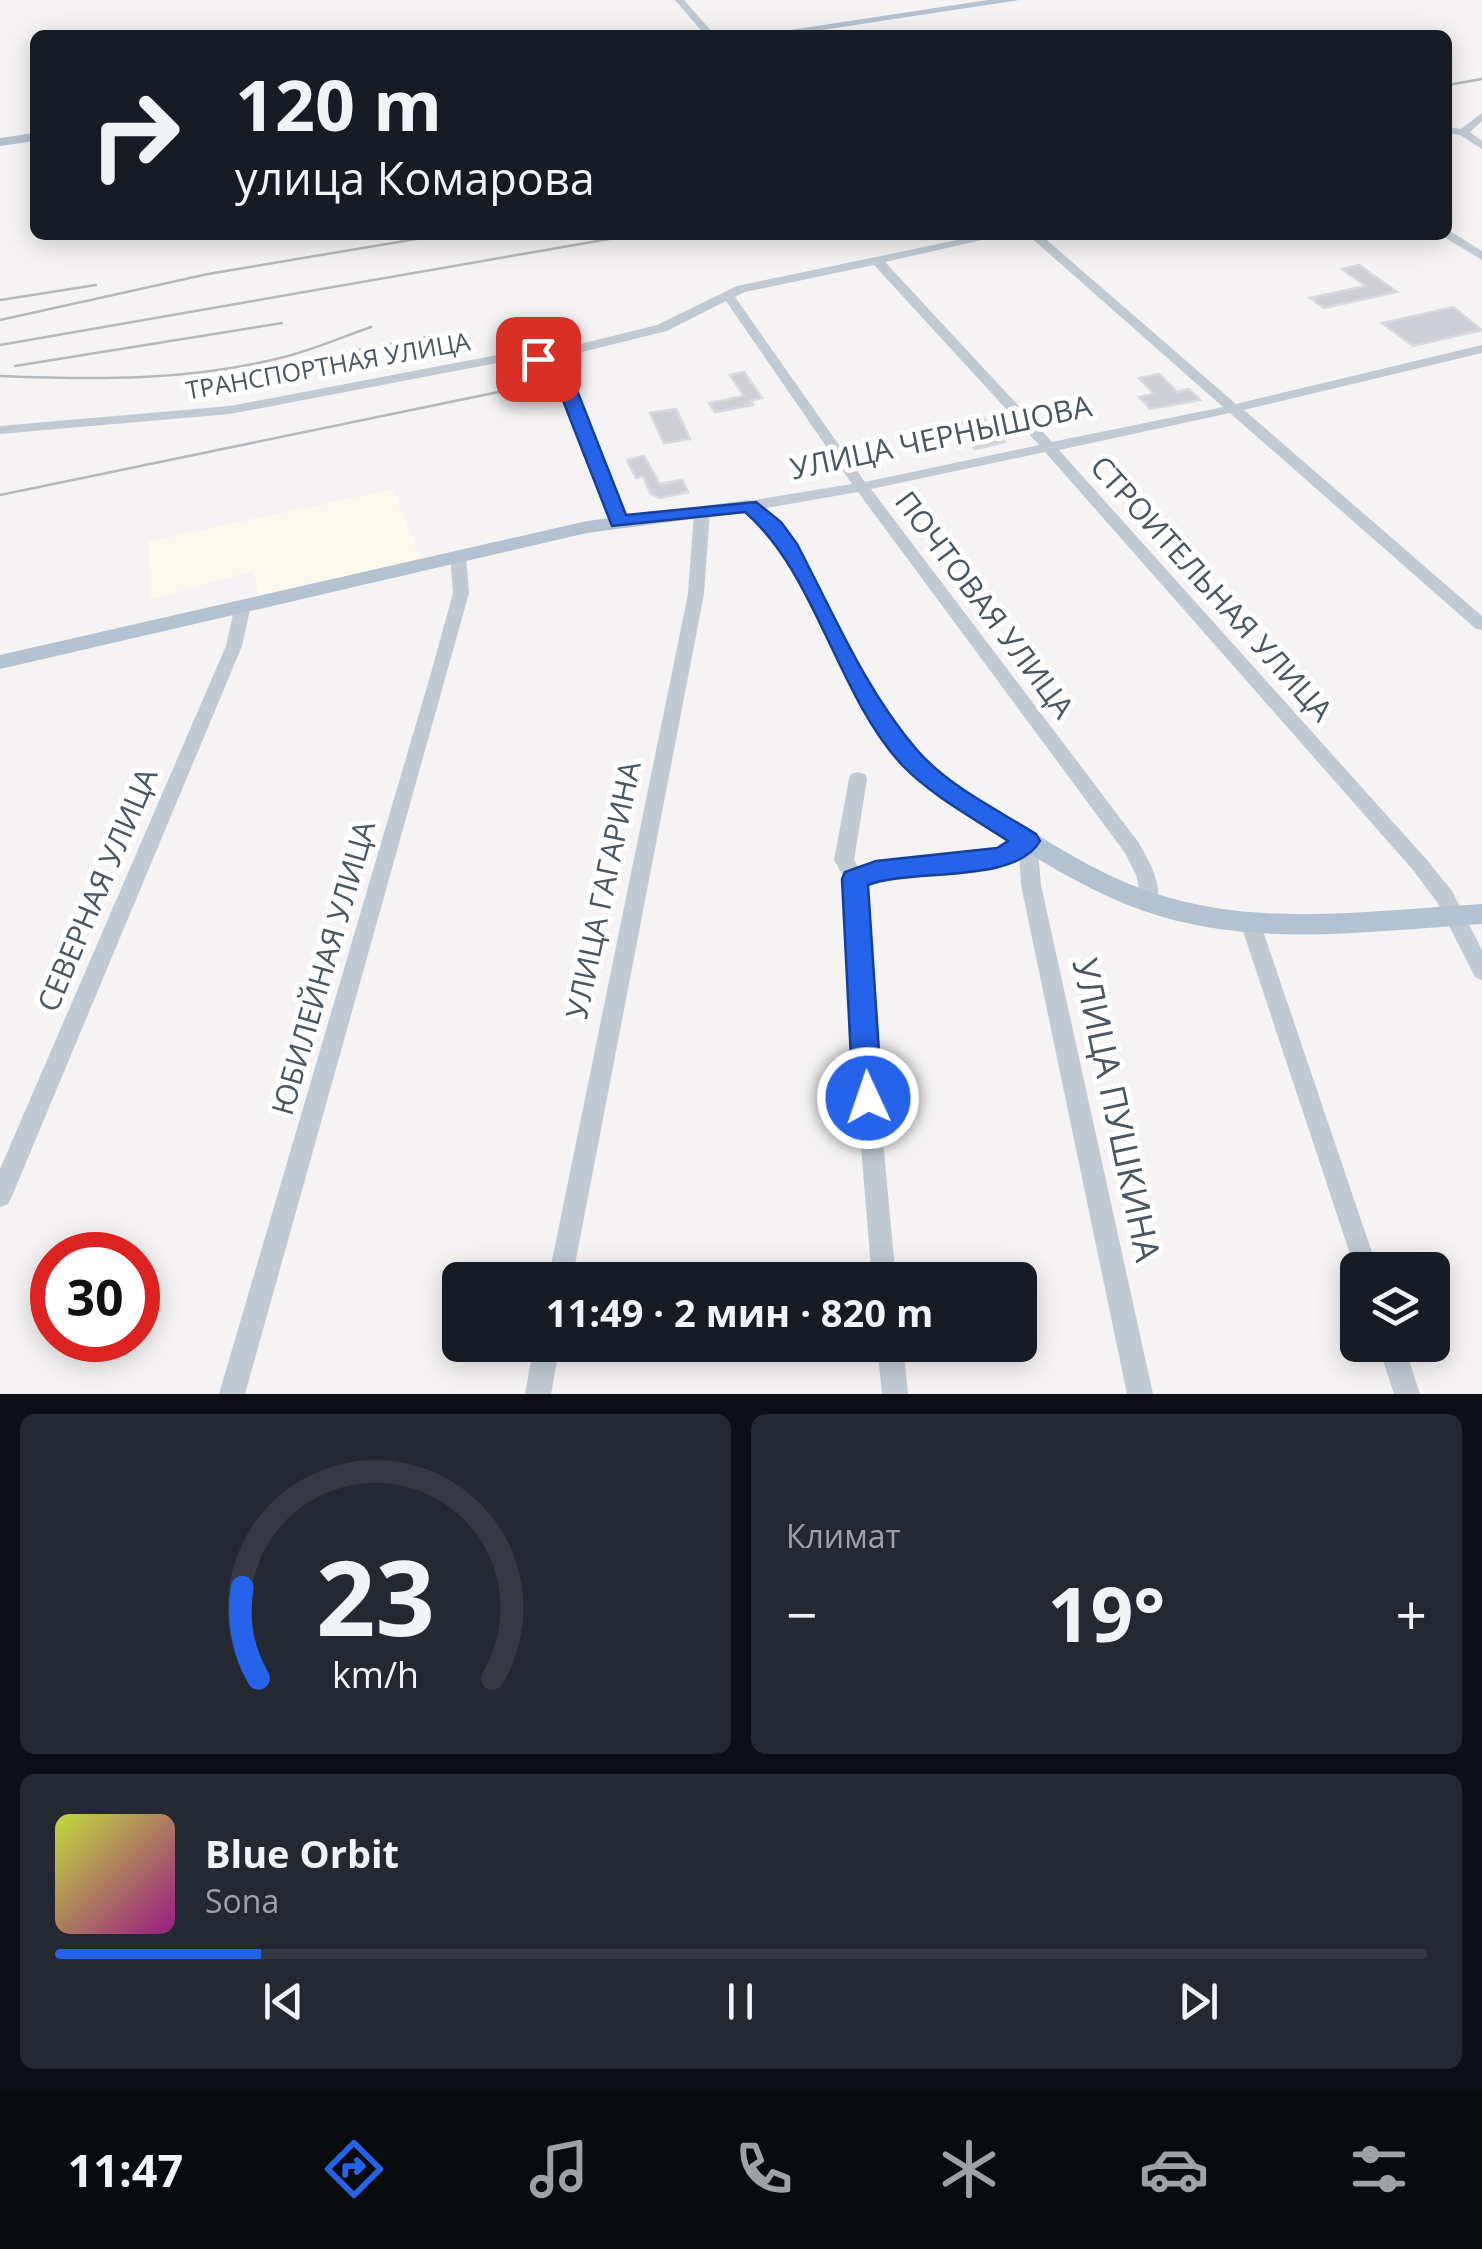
<!DOCTYPE html>
<html lang="ru">
<meta charset="utf-8">
<style>
body{margin:0;font-family:"Open Sans",sans-serif;background:#242831;color:#f1f3f6;height:100vh;display:flex;flex-direction:column;font-size:38px;white-space:nowrap}
*{box-sizing:border-box;margin:0}
p{font-size:32px;color:#9ea1a6}
.icon{flex:none;width:55px;height:55px;fill:none;stroke:currentColor;stroke-width:2;stroke-linecap:round;stroke-linejoin:round}
.map{position:relative;height:1394px;overflow:hidden}
.panel{display:flex;flex-direction:column;gap:20px;padding:20px;background:#0d0f14;flex:1}
.panel>*{flex:none}
.guide{position:absolute;left:30px;top:30px;width:1422px;height:210px;border-radius:15px;box-shadow:0 5px 25px #0003;background:#171b24;color:#f1f3f6;overflow:hidden}
.buttons{position:absolute;left:1340px;top:1252px;display:grid;gap:20px}
.buttons a{display:grid;place-items:center;width:110px;height:110px;border-radius:15px;background:#171b24;box-shadow:0 5px 25px #0003;font-size:50px}
.speed{position:absolute;left:30px;top:1232px;display:flex;gap:20px;font-size:50px;font-weight:700;text-align:center}
.speed>*{display:grid;place-content:center;width:130px;height:130px;border-radius:50%;background:#171b24;box-shadow:0 5px 25px #0003;line-height:1}
.speed .limit{border:15px solid #d22;background:#fff;color:#111}
.pin{position:absolute;display:grid;place-items:center;width:85px;height:85px;color:#fff;margin:-42px;border-radius:20px;box-shadow:0 5px 15px #0006}
.me{position:absolute;width:110px;margin:-55px;rotate:357deg;stroke-linejoin:round;filter:drop-shadow(0 0 8px #0008)}
.turn{display:flex;align-items:center;gap:35px;height:210px;padding:0 40px;font-size:45px}
.turn .icon{width:130px;height:130px;stroke-width:2.5}
.turn b{display:block;font-size:70px;line-height:85px}
.big{font-size:75px;font-weight:700;line-height:1.1}
.panel .card{flex:1;display:flex;flex-direction:column;justify-content:center;gap:15px;min-width:0;padding:0 35px;border-radius:15px;background:#242831}
.panel .dial{align-items:center;gap:0}
.dial svg{height:260px;overflow:visible;fill:none;stroke:#363941;stroke-width:7;stroke-linecap:round;text-anchor:middle}
.dial text{fill:#f1f3f6;stroke:none}
.song{display:flex;align-items:center;gap:30px}
.cover{width:120px;height:120px;border-radius:15px;background:linear-gradient(135deg,hsl(70 70% 55%),hsl(310 70% 35%))}
.played{height:10px;border-radius:5px;background:linear-gradient(90deg,#2563eb 15%,#363941 15%)}
.keys{display:flex;justify-content:space-around;direction:ltr}
.heat{display:flex;justify-content:space-between;align-items:center;font-size:55px;direction:ltr}
.panel .tiles{flex:1;display:grid;gap:20px;grid-template-columns:1fr 1fr}
.card:last-child{grid-column:span 2}
.trip{position:absolute;left:442px;top:1262px;width:595px;height:100px;border-radius:15px;background:#171b24;box-shadow:0 5px 25px #0003;font-weight:700;line-height:100px;text-align:center}
.dock{display:flex;height:160px;justify-content:space-around;align-items:center;background:#090b0e;color:#9ea1a6}
.dock .icon{width:70px;height:70px}
.dock .current{color:#2563eb}
.dock b{font-size:45px;color:#f1f3f6}
.map>svg:first-child{display:block}
.commercial{fill:#fdf9ef}
.building{fill:#cdcfd5;stroke:#d7d9de;stroke-width:2.5}
.lines{fill:none;stroke-linecap:round;stroke-linejoin:round}
.minor{fill:#c1cad2;fill-rule:evenodd}
.major{fill:#b3c2d1;fill-rule:evenodd}
.rail{stroke:#b5b8bd;stroke-width:2.5}
.route{fill:#2563eb;stroke:#184099;stroke-width:2.5}
.labels{text-anchor:middle;stroke-width:10;stroke-linejoin:round;paint-order:stroke}
.far-street-label{font-size:25px;fill:#4a5661;stroke:#fff}
.street-label{font-size:30px;fill:#4a5661;stroke:#fff}
.near-street-label{font-size:35px;fill:#4a5661;stroke:#fff}
</style>
<div class="map">
<svg width="1482" height="1394" viewBox="0 0 1482 1394">
<rect width="100%" height="100%" fill="#f5f3f3"/>
<polygon class="commercial" points="393,489 421,559 259,595 253,571 150,600 149,541"/>
<g class="building">
<polygon points="1359,265 1397,292 1324,308 1310,298 1366,286 1342,269"/>
<polygon points="1453,307 1482,330 1413,346 1382,323"/>
<polygon points="744,372 762,398 750,401 753,405 715,412 709,403 744,396 730,375"/>
<polygon points="1159,374 1177,392 1189,389 1200,400 1150,409 1139,397 1154,394 1139,378"/>
<polygon points="676,409 690,439 664,443 650,413"/>
<polygon points="984,418 1005,442 975,449 954,424"/>
<polygon points="644,456 660,484 682,480 688,492 660,498 651,494 643,476 636,478 627,460"/>
</g>
<g class="lines">
<g class="minor">
<polygon points="675,0 684,0 715,35 705,35"/>
<polygon points="1482,113 1482,121 1470,132 1482,141 1482,149 1460,135 1448,133 1448,127 1461,129"/>
<polygon points="1448,230 1482,251 1482,260 1444,237"/>
<path d="M981,235H1004L885,262L1052,442L1223,407L1028,235H1041L1236,404L1482,345V353L1244,410L1482,616V630L1476,629L1230,413L1059,450L1427,860L1452,891L1482,950V980L1475,977L1437,902L1413,870L1045,452L871,489L1139,843C1150,864 1164,885 1156,909L1149,911L1142,909L1137,877L1125,853L858,492L749,511L741,506L749,501L852,484L726,301L667,331L550,360L563,369L571,380L627,522L619,527L611,522L557,380C541,360 521,361 497,363L230,414L0,434V426L230,406L497,355H536L657,325L737,286ZM874,265L1039,445L865,482L735,297L745,292Z"/>
<polygon points="702,506 710,511 704,594 572,1280 548,1280 688,594 694,511"/>
<polygon points="458,551 466,556 469,593 245,1394 219,1394 431,673 453,593 450,556"/>
<polygon points="243,600 251,605 242,646 12,1196 8,1204 0,1207 0,1169 226,646 235,605"/>
<path d="M858,772L865,774L867,779L854,860L860,870L898,860L986,852L1027,834L1034,836L1037,841L1041,885L1153,1394H1127L1021,885L1019,855C970,878 915,866 865,883L879,1098L896,1280H872L857,1098L845,879L834,860L849,779L851,774Z"/>
<polygon points="1250,914 1257,916 1260,922 1378,1270 1358,1270 1358,1278 1240,922 1243,916"/>
<polygon points="534,1345 560,1345 551,1394 525,1394"/>
<polygon points="877,1345 903,1345 908,1394 882,1394"/>
<polygon points="1378,1345 1404,1345 1420,1394 1394,1394"/>
</g>
<g class="major">
<polygon points="988,0 1019,0 789,35 757,35"/>
<polygon points="35,133 35,141 0,146 0,138"/>
<path d="M749,500L781,523L793,540C834,604 859,678 907,738C937,776 980,800 1021,825C1064,851 1108,879 1157,894C1262,928 1374,910 1482,904V924C1369,931 1253,949 1144,911C1094,894 1048,865 1003,838C952,806 906,776 873,725C830,658 805,564 745,512L587,533L0,669V655L587,521Z"/>
</g>
<g class="rail">
<polyline points="1448,85 1482,79"/>
<polyline points="0,300 96,285"/>
<polyline points="0,320 208,274 440,235"/>
<polyline points="0,345 632,235"/>
<polyline points="316,358 433,336"/>
<polyline points="15,366 282,323"/>
<path d="M0,376C95,380 191,381 284,357C313,350 342,337 371,327"/>
<polyline points="0,495 513,389"/>
</g>
</g>
<path class="route" d="M538,354L560,363L573,380L626,515L756,502L781,522L797,544C833,613 866,691 917,750C948,786 996,809 1036,834L1040,841C1015,885 911,868 868,885L882,1098L878,1107L868,1111L857,1107L853,1098L842,879L845,872L876,861L997,848L1008,841C972,817 932,796 902,765C836,693 816,573 745,512L612,526L555,380L548,370L529,359Z"/>
<g class="labels">
<g class="far-street-label">
<text transform="translate(328 366) rotate(-10)" y="9">ТРАНСПОРТНАЯ УЛИЦА</text>
</g>
<g class="street-label">
<text transform="translate(941 438) rotate(-12)" y="10">УЛИЦА ЧЕРНЫШОВА</text>
<text transform="translate(1211 589) rotate(48)" y="10">СТРОИТЕЛЬНАЯ УЛИЦА</text>
<text transform="translate(984 605) rotate(53)" y="10">ПОЧТОВАЯ УЛИЦА</text>
<text transform="translate(98 890) rotate(-67)" y="10">СЕВЕРНАЯ УЛИЦА</text>
<text transform="translate(604 890) rotate(-78)" y="10">УЛИЦА ГАГАРИНА</text>
<text transform="translate(324 968) rotate(-74)" y="10">ЮБИЛЕЙНАЯ УЛИЦА</text>
</g>
<g class="near-street-label">
<text transform="translate(1116 1110) rotate(78)" y="12">УЛИЦА ПУШКИНА</text>
</g>
</g>
</svg>
<div class="buttons">
<a><svg class="icon" aria-label="layers" viewBox="0 0 24 24"><path d="M12 4l9 5-9 5-9-5zM3 14l9 5 9-5"/></svg></a>
</div>
<div class="speed"><div class="limit">30</div></div>
<div class="pin" style="left:538px;top:359px;background:#d93025"><svg class="icon" aria-label="arrive" viewBox="0 0 24 24"><path d="M6 21V4h12l-3 4 3 4H6"/></svg></div>
<svg class="me" style="left:868px;top:1098px" viewBox="-20 -20 40 40"><circle r="17" fill="#2563eb" stroke="#fff" stroke-width="3"/><path d="M0-11L8 9 0 5-8 9z" fill="#fff"/></svg>
<div class="trip">11:49 · 2 мин · 820 m</div>
<div class="guide">
<div class="turn"><svg class="icon" aria-label="right" viewBox="0 0 24 24"><path d="M7 20v-9h11M14 6l5 5-5 5"/></svg><div><b>120 m</b>улица Комарова</div></div>
</div>
</div>
<section class="panel">
<div class="tiles">
<div class="card dial"><svg viewBox="0 0 100 80">
<path d="M14 69A42 42 0 1 1 86 69"/>
<path d="M14 69A42 42 0 0 1 9 41" stroke="#2563eb"/>
<text x="50" y="56" font-size="32" font-weight="700">23</text>
<text x="50" y="72" font-size="11">km/h</text>
</svg></div>
<div class="card"><p>Климат</p>
<div class="heat"><a>−</a><b class="big">19°</b><a>+</a></div>
</div>
<div class="card">
<div class="song"><i class="cover"></i><div><b>Blue Orbit</b><p>Sona</p></div></div>
<div class="played"></div>
<div class="keys"><svg class="icon" aria-label="previous" viewBox="0 0 24 24"><path d="M18 5L8 12l10 7zM5 5v14"/></svg><svg class="icon" aria-label="pause" viewBox="0 0 24 24"><path d="M8 5v14M16 5v14"/></svg><svg class="icon" aria-label="next" viewBox="0 0 24 24"><path d="M6 5l10 7-10 7zM19 5v14"/></svg></div>
</div>
</div>
</section>
<nav class="dock">
<b>11:47</b>
<svg class="icon current" aria-label="directions" viewBox="0 0 24 24"><path d="M12 3l9 9-9 9-9-9zM9 14v-3h6M13 9l2 2-2 2"/></svg>
<svg class="icon" aria-label="music" viewBox="0 0 24 24"><path d="M9 18V5l10-2v13"/><circle cx="6" cy="18" r="3"/><circle cx="16" cy="16" r="3"/></svg>
<svg class="icon" aria-label="phone" viewBox="0 0 24 24"><path d="M5 4h4l2 5-3 2q2 4 5 5l2-3 5 2v4C11 20 4 13 5 4z"/></svg>
<svg class="icon" aria-label="climate" viewBox="0 0 24 24"><path d="M12 3v18M4 7l16 10M4 17L20 7"/></svg>
<svg class="icon" aria-label="car" viewBox="0 0 24 24"><path d="M5 17H2v-5l4-1 3-4h7l3 4 3 1v5h-3M9 17h6M6 11h13"/><circle cx="7" cy="17" r="2"/><circle cx="17" cy="17" r="2"/></svg>
<svg class="icon" aria-label="filters" viewBox="0 0 24 24"><path d="M4 7h16M4 17h16"/><circle cx="9" cy="7" r="2"/><circle cx="15" cy="17" r="2"/></svg>
</nav>
